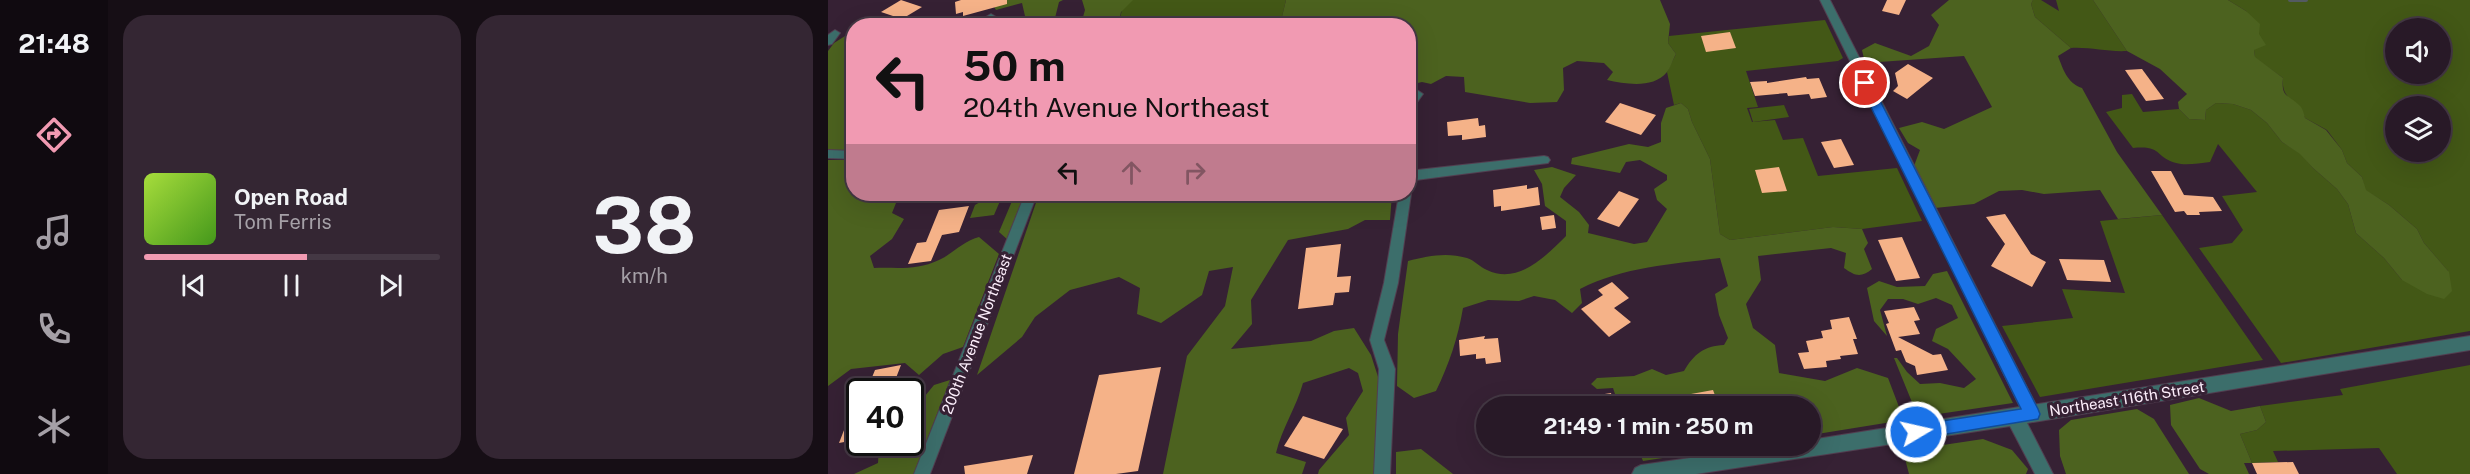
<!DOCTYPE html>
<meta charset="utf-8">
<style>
body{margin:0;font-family:"Public Sans",sans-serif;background:#342633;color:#f1f3f6;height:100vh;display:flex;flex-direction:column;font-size:22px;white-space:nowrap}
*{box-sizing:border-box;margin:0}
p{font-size:20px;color:#a5a0a7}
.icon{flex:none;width:33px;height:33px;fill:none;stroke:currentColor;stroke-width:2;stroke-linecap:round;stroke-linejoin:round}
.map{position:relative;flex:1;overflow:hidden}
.drawer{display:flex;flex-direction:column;gap:15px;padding:15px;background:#160e15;width:720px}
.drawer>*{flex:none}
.hud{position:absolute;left:18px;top:18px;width:570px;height:183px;border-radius:24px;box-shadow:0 6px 24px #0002,0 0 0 2px #443844;background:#f19ab2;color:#111;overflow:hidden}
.buttons{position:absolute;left:1557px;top:18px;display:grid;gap:12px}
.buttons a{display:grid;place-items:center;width:66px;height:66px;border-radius:50%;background:#281927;box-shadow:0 6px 24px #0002,0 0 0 2px #443844;font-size:30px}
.speed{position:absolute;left:18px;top:378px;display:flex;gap:12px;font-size:30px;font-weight:700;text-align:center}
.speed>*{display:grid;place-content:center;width:78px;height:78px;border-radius:50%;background:#281927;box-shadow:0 6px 24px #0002,0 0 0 2px #443844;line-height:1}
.speed .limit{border:3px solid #111;border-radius:9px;background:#fff;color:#111}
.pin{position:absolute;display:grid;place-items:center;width:51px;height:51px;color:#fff;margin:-26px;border:3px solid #fff;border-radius:50%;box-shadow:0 2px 6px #0007}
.me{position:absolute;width:66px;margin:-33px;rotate:81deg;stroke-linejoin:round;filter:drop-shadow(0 0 4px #0008)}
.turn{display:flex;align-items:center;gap:21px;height:126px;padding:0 18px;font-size:27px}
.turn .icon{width:78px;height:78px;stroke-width:2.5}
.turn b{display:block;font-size:42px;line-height:51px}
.lanes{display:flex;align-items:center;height:57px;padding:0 18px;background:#0003;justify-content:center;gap:30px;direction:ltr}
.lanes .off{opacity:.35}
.drawer .card{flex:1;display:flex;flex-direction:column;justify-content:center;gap:9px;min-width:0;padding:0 21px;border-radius:24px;background:#342633}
.drawer .dial{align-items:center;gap:0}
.dial b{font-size:78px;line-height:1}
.song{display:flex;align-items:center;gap:18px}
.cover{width:72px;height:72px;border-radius:9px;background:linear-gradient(135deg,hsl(80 70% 55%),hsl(100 70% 35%))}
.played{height:6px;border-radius:3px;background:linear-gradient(90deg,#f19ab2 55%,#443844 55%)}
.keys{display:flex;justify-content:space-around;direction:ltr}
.drawer .tiles{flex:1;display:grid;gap:15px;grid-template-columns:repeat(2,1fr)}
.trip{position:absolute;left:648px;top:396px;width:345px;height:60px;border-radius:30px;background:#281927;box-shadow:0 6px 24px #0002,0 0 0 2px #443844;font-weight:700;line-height:60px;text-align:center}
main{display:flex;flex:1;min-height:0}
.tab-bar{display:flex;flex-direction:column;width:108px;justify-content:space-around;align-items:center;background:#100a10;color:#a5a0a7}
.tab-bar .icon{width:42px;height:42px}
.tab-bar .current{color:#f19ab2}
.tab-bar b{font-size:27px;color:#f1f3f6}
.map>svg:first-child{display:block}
.green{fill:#435816;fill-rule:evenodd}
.forest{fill:#4c621f}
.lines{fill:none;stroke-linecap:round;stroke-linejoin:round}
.stream{stroke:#535a61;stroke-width:4}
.building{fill:#f5b288}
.minor-casing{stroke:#523e50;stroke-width:2}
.tertiary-casing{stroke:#523e50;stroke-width:2}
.minor{fill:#3c6e6b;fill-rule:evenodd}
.tertiary{fill:#3c6e6b;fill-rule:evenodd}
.route{fill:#1a73e8;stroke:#114b97;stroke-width:1.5}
.labels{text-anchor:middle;stroke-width:6;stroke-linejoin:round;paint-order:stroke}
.street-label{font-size:15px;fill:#fceefb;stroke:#362134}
</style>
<main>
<nav class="tab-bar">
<b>21:48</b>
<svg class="icon current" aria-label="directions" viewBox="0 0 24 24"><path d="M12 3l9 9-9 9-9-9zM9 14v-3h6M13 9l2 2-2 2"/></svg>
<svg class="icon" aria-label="music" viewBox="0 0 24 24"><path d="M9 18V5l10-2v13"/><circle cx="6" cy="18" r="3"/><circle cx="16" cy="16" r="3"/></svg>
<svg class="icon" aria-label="phone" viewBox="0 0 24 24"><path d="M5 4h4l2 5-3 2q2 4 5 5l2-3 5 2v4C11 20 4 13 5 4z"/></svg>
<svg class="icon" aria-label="climate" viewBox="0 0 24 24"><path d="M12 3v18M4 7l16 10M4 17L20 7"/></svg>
</nav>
<section class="drawer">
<div class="tiles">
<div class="card">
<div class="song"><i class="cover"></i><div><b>Open Road</b><p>Tom Ferris</p></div></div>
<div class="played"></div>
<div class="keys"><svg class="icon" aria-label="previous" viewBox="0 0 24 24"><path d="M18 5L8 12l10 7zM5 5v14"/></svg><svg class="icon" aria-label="pause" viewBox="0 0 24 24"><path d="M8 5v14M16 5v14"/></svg><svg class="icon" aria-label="next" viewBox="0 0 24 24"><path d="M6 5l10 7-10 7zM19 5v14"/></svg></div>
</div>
<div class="card dial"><b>38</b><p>km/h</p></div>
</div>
</section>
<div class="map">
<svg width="1642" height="474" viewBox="0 0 1642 474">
<rect width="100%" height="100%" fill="#362134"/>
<g class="green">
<polygon points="304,0 458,0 452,25 290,26 294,10"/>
<path d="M1205,0H1213L1231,11L1228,0H1265L1299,51C1279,52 1263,47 1243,48L1207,17L1203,4Z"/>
<path d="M1400,0H1642V331L1453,363L1371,248L1404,243L1415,230L1394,196L1429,192L1390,144L1382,162C1371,163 1358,166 1348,163C1326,157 1335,145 1305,148L1278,112L1294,108V95L1304,94L1315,112L1351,109L1361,119L1377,120L1378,110L1388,103L1405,104L1423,110L1439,123L1454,142L1473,154L1485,168L1509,189L1520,204L1528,233L1556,258L1574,280L1620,271L1596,243L1589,229L1561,205L1537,190L1534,177L1519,163L1514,150L1499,130L1477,118C1470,96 1453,103 1455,78L1427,58L1426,50L1431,34L1418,11ZM1568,28H1612V74H1568ZM1568,106H1612V152H1568Z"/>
<polygon points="997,20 1015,58 1010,61 918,71 930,107 919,108 924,122 947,120 955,140 975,138 990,176 1069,168 1094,221 1034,229 1005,227 902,240 892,234 882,159 864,122 860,109 853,103 846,105 839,72 848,54 840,43 841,36"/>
<polygon points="956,105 961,117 925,122 921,109"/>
<polygon points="1334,215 1435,360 1212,397 1174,326 1245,318 1234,289 1297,293 1272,221"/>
<polygon points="1642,365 1642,474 1569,474 1551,448 1445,451 1450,462 1424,463 1412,434 1429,430 1438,422 1432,406 1515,395 1512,389"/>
</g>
<g class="forest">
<polygon points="162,0 235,0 231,2 227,18 205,26 170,25 170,23 197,16 194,3 168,10"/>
<polygon points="254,0 305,0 293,12 290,26 266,25 267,22 255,17 257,10"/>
<path d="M458,0H832L842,24L840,43L848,54C845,59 843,67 839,72C825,89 798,84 779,80L785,72L776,63L749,61L735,68L736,90L729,102L702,103L637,92L636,77L618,76L603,84L594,82L581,85L580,26L452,25Z"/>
<path d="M1121,0H1205L1203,4L1207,17L1243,48L1230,56C1235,69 1239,83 1254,88L1289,152L1334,215L1290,219L1272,190L1216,194L1194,190L1171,191L1146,204L1107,208L1086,166L1092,150L1080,143L1071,128L1094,122L1116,129L1164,107L1136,56L1037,63L1034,50L1047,43L1083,56L1101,46L1111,25L1103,15Z"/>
<path d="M1265,0H1400L1418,11L1432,24L1431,34L1438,45L1426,50L1427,57L1455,78C1453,98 1460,94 1471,105C1475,108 1476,114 1477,118L1498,130L1514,150L1519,163L1534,177L1538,190L1561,205L1589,229L1596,243L1621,272L1624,291L1616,299L1599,294L1574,280L1556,258L1528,233L1520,204L1509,189L1485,168L1472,154L1454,142L1439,123L1423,110L1405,104L1388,103L1378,110L1377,120L1361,119L1351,109L1350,102L1359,94L1332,69L1299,51Z"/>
<polygon points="25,31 25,151 0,151 0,51 6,43"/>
<path d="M853,103L860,109L864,122L882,159L892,234L902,240L1005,227L1034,229L1040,243L1036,249L1044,269C1033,278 1027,276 1016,268L1018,253L1003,248L930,256L933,280L918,304L925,328L947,345L951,373L997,381L1029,368L1060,378L1076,420L983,435L982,406H821L818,400L790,403L785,388L769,389L763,384L769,378L806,376L824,369L838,375L856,371C866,354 876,346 896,345L900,338L891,315L887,294L900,286L892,258C844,264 795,267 752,289L754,303L744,313L727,300L706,296L691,301L660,300L635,308C630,338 621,364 608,391L586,398L569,386L570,334L580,261C600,256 618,252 639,258C646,260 652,267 659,270C690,285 717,257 738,236V221L717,206L714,184L706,170L724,167L748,175L736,188L732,197L751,212L761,225L760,233L806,244L819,242L839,209L829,200L826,189L839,180V175L812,160L798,162L792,173L743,164L744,158L801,144L820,147L833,142V123L838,108Z"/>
<path d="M0,160H25L26,194H77L68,203L64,213L76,219L64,239L42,256L46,268C70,267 88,271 111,260C126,253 135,241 151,237L171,254L135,347L115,354L91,375L77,363L23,369L0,386Z"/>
<polygon points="160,194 175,194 166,215 142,218 147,205 159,198"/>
<polygon points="187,194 198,194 180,240 171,232"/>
<path d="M211,194H564L562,220H537L520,229L460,240L423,300L424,324L403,349L483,341L506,331L526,328L543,355L552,383L546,474H490L491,470L521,435L518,418L535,391L530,373L521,368L475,383C468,408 454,428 448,453L478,462L474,474H335L359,356L397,306L405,267L381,271L374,295L333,323L309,314L312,288L291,277L242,290L207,317L194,337L149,375Z"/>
<polygon points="1119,271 1185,403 1090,417 1066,358 1069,358 1079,372 1092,384 1112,383 1136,388 1148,379 1120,349 1104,341 1108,329 1130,318 1124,305 1108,298 1090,304 1075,299 1060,299 1052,310 1059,336 1046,321 1039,288 1051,281 1069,287 1097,286 1105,274"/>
<polygon points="122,380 86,474 26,474 50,463 51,445 53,443 82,442 83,413 106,385"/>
<polygon points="1371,398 1403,411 1432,406 1438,422 1429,430 1412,434 1424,463 1416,463 1421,474 1381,474 1372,469 1343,425 1342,405"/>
<polygon points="1309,409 1326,419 1361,474 1238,474 1232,456 1231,430 1243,420"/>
<polygon points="1155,439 1184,450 1200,469 1198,474 1081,474 1075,451"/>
<polygon points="812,446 914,446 815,461 810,449"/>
<polygon points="593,449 625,474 568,474 568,452"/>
</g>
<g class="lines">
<polyline class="stream" points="1462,0 1478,0"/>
</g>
<g class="building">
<polygon points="73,0 94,7 74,19 53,12"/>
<polygon points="133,0 179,0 179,4 135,16 135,12 128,14 127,2"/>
<polygon points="1059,0 1078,0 1071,15 1054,11"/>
<polygon points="902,32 908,48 878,52 873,36"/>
<polygon points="1080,64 1105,78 1079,99 1065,91 1070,86 1067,73"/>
<polygon points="1314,69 1336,99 1318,101 1297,70"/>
<polygon points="978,77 979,79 991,78 999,97 983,99 981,94 960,96 959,93 927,96 922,82 939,81 939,83"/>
<polygon points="792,103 828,115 813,135 777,122"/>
<polygon points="650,118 651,126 657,125 658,137 634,140 634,135 620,136 619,122"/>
<polygon points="1013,139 1026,165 1006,168 993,142"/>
<polygon points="951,167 959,191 934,193 927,170"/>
<polygon points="1323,171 1343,171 1356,195 1385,197 1394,211 1371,212 1372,215 1359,215 1356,211 1347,212"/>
<polygon points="699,185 699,189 710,187 712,205 673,211 673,206 666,207 665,190"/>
<polygon points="791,191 811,199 791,227 769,219"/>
<polygon points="141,206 131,232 114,235 103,261 80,264 89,243 98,242 111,210"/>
<polygon points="1177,214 1203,254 1218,262 1204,287 1163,266 1177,244 1158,217"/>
<polygon points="726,215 728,228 714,230 712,217"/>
<polygon points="1074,237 1092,278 1068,281 1050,240"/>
<polygon points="513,244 509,277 523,276 521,292 507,293 505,305 470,309 478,248"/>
<polygon points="1231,259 1276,260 1283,282 1239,280"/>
<polygon points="784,282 801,298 786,308 803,322 781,337 753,309 775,295 770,290"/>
<polygon points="1086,307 1092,320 1086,321 1092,334 1070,337 1105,355 1113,354 1120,370 1089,375 1087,366 1078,362 1073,350 1068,351 1058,324 1061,323 1056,311"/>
<polygon points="1021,317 1029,339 1025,339 1030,354 1012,356 1013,359 998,361 999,367 976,369 970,353 981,352 978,341 995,338 993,331 1004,329 1002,320"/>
<polygon points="657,336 656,339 670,338 673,362 658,364 657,358 648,359 648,354 632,356 631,340"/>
<polygon points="73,365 68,378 79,376 74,392 38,392 47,370"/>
<polygon points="333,367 310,471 288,474 246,474 271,375"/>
<polygon points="885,390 891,406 867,406 863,394"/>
<polygon points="783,393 786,406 739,406 739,400"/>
<polygon points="475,416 515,429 496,459 456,446"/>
<polygon points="32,423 32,439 11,443 18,425"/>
<polygon points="205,455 199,474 137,474 136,466"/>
<polygon points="1465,462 1471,474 1429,474 1424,463"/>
</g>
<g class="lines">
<defs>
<g id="minor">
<polygon points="992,0 1002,0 1210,409 1212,414 1210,419 1204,421 1198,419"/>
<polygon points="163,14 168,17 167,26 157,26 158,17"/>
<polygon points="7,30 12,33 4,44 0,45 0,35"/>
<path d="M589,90L595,94L584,109L580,110C580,101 579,93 589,90Z"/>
<polygon points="0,150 26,151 26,159 0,158"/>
<polygon points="716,156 720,157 722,160 720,163 580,181 580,171"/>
<polygon points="580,190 583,194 570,283 556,340 567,369 562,474 546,474 551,369 542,340 556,283 571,194 580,194"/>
<polygon points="197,194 209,194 102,474 86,474"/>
</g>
<polygon id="tertiary" points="1642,336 1642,350 1199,423 1225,474 1207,474 1182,426 868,474 804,474 807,468 813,465 946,446 982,446 982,440"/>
</defs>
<use href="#minor" class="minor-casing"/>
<use href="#tertiary" class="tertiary-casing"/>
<use href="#minor" class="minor"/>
<use href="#tertiary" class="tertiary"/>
</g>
<polygon class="route" points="1037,79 1043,83 1210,409 1212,414 1210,419 1088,439 1082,437 1080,432 1082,427 1088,425 1193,409 1031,83"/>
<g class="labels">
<g class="street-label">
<text transform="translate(149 334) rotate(-69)" y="5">200th Avenue Northeast</text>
<text transform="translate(1299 399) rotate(-9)" y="5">Northeast 116th Street</text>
</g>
</g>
</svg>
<div class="buttons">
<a><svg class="icon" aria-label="sound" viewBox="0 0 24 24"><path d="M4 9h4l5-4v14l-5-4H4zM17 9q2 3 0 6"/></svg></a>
<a><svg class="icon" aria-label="layers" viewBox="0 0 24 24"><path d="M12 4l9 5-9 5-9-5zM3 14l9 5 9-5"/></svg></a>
</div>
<div class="speed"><div class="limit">40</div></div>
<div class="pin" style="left:1037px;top:83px;background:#d93025"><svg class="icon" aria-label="arrive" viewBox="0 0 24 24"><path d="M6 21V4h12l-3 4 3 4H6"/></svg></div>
<svg class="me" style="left:1088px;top:432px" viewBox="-20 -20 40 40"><circle r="17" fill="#1a73e8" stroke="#fff" stroke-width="3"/><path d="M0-11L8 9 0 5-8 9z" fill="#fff"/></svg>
<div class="trip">21:49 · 1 min · 250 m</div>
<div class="hud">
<div class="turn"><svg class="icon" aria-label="left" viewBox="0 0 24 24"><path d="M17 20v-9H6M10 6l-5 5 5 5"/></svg><div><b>50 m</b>204th Avenue Northeast</div></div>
<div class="lanes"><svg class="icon" aria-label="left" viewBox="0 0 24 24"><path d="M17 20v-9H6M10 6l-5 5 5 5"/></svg><svg class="icon off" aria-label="ahead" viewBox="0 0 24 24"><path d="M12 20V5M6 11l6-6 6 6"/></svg><svg class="icon off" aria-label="right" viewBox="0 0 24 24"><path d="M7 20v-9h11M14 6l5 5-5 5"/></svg></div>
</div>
</div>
</main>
